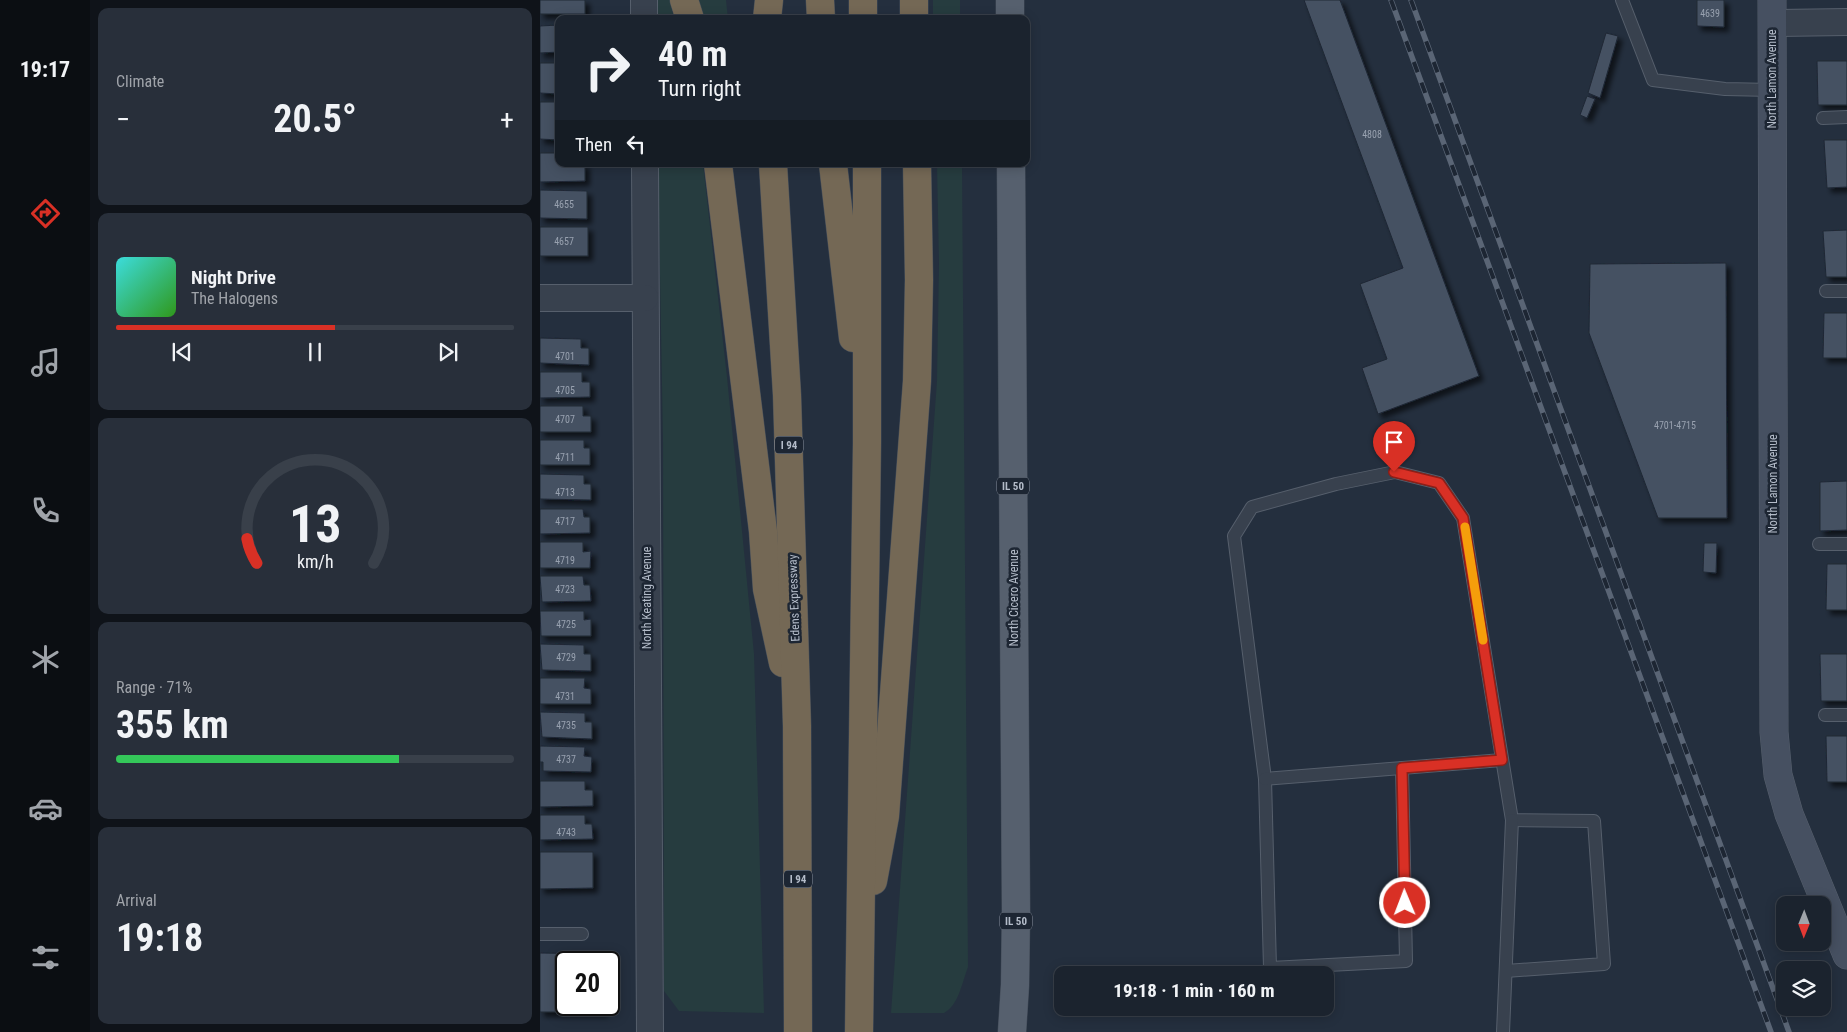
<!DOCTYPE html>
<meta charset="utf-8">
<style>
body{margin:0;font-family:"Roboto Condensed",sans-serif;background:#282f3a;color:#f1f3f6;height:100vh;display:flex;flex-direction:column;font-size:19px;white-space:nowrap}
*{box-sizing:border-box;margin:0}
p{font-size:16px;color:#a0a4aa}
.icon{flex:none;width:28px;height:28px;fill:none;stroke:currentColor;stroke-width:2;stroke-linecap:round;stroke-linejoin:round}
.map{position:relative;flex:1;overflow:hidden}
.drawer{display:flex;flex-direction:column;gap:8px;padding:8px;background:#0f1319;width:450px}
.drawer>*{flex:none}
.guide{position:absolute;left:15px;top:15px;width:475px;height:152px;border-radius:10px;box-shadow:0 2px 12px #0003,0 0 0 1px #39404a;background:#1b232e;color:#f1f3f6;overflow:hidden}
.needle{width:32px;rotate:181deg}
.controls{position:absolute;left:1236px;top:896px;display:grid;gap:10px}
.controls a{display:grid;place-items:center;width:55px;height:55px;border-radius:10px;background:#1b232e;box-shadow:0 2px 12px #0003,0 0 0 1px #39404a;font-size:25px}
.speed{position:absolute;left:15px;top:951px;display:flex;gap:10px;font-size:25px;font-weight:700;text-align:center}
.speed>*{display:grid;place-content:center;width:65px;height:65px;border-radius:50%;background:#1b232e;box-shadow:0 2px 12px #0003,0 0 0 1px #39404a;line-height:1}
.speed .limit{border:2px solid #111;border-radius:8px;background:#fff;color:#111}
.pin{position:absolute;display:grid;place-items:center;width:42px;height:42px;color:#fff;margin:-51px -21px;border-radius:50% 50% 50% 0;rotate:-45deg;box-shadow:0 0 5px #0007}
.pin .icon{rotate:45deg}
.me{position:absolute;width:55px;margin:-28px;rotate:359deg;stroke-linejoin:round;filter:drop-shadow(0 0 4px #0008)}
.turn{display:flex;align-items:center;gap:18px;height:105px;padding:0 20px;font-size:22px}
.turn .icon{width:65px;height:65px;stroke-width:2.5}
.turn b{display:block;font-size:35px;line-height:42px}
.then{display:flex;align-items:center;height:48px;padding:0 20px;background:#0003;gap:10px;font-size:19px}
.big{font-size:38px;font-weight:700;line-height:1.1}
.drawer .tile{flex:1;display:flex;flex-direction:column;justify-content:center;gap:8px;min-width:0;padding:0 18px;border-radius:10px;background:#282f3a}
.drawer .dial{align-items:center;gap:0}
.dial svg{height:130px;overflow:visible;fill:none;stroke:#39404a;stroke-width:7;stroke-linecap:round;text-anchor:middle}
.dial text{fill:#f1f3f6;stroke:none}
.song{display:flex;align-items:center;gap:15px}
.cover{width:60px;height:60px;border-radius:8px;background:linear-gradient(135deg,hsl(180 70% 55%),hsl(110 70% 35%))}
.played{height:5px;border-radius:2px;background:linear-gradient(90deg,#d93025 55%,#39404a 55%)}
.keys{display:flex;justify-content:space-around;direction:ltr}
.heat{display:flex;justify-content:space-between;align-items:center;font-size:28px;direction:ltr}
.charge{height:8px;border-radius:4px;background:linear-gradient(90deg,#34c759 71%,#39404a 0)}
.trip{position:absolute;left:514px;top:966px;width:280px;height:50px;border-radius:10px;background:#1b232e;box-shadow:0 2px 12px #0003,0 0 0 1px #39404a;font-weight:700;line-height:50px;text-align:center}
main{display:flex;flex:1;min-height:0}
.tab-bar{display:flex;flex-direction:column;width:90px;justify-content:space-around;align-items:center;background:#0b0e12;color:#a0a4aa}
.tab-bar .icon{width:35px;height:35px}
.tab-bar .current{color:#d93025}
.tab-bar b{font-size:22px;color:#f1f3f6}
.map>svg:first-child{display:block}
.green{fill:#263c3f}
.building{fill:#455162;stroke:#1f2835;filter:url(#shadow)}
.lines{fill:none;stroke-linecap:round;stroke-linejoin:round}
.lane-casing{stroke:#565f6c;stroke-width:14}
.street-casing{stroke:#565f6c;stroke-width:28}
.secondary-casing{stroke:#565f6c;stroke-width:29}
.primary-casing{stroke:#414a57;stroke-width:29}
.highway-casing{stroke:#434c59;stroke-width:29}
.lane{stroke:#38414e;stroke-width:12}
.street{stroke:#38414e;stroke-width:26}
.secondary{stroke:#465061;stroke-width:28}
.primary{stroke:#56606e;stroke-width:28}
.highway{stroke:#746855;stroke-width:28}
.rail-casing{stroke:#5a6575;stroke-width:5.5}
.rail{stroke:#1d2633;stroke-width:4;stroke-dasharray:11;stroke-linecap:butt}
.route-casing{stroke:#8d1f18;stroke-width:12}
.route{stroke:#d93025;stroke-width:9}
.slow{stroke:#f59e0b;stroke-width:9}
.labels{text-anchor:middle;stroke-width:5;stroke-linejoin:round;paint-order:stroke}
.number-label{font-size:10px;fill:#98a1af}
.shield{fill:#1d2633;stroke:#878f9c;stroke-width:1}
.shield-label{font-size:11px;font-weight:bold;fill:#b4bcc9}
.street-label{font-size:12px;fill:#b4bcc9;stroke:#1d2633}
</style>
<main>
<nav class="tab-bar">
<b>19:17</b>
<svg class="icon current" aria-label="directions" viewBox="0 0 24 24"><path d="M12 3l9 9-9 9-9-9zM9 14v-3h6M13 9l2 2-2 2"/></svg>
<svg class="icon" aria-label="music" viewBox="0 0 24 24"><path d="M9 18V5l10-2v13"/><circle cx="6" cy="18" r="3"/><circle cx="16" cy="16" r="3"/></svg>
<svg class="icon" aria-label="phone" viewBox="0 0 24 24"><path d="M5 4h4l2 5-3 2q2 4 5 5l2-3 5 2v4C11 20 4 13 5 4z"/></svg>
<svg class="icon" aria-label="climate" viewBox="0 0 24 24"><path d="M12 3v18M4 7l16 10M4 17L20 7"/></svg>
<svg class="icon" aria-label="car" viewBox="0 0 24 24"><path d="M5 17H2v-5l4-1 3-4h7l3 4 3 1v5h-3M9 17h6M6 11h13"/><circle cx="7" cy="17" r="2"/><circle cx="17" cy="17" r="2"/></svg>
<svg class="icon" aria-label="filters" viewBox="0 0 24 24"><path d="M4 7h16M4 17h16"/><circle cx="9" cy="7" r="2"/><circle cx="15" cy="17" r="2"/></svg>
</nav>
<section class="drawer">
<div class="tile"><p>Climate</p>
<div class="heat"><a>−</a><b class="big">20.5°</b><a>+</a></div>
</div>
<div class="tile">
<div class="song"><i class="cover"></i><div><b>Night Drive</b><p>The Halogens</p></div></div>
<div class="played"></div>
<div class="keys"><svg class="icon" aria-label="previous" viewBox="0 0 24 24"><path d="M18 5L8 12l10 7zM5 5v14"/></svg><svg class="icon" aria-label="pause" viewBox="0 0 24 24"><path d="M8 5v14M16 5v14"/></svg><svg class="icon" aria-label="next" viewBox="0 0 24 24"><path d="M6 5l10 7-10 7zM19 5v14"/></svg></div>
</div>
<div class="tile dial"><svg viewBox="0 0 100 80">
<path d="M14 69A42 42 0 1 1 86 69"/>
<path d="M14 69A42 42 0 0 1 8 54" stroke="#d93025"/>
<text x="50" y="56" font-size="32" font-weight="700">13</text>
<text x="50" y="72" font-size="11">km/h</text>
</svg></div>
<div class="tile"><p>Range · 71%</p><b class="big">355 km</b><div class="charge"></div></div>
<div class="tile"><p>Arrival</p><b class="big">19:18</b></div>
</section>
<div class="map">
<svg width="1307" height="1032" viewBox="0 0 1307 1032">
<defs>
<filter id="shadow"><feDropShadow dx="4.5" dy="4.5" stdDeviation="2.5" flood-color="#0009"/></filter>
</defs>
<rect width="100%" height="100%" fill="#242f3e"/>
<g class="green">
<polygon points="116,0 130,0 134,19 116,19"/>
<polygon points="158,0 186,0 188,19 163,19"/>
<rect x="393" y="0" width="27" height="19"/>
<polygon points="118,164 163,164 187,377 214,654 224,1013 139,1011 124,991 123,440"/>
<path d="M397,164H422L428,967C422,982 419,1005 404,1013H351L397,381L399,264Z"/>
</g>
<g class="building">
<rect x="0" y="0" width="45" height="14"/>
<polygon points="764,0 800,0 939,376 838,414 822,368 847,359 820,284 863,268"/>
<polygon points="1157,0 1184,0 1184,27 1157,26"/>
<polygon points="19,25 19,52 0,53 0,26"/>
<polygon points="1066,33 1078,36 1060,98 1048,93"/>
<polygon points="1277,61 1307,61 1307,105 1278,105"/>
<polygon points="0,63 19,63 19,94 0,93"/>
<polygon points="1047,96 1055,99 1047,118 1040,115"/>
<polygon points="0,102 19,102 19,140 0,139"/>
<polygon points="1284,140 1307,140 1307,187 1287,188"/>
<polygon points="0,153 19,153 19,164 45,164 45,181 0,182"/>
<polygon points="0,190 47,191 47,219 0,218"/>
<rect x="0" y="227" width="48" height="29"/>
<polygon points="1307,230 1307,277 1286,277 1283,231"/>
<polygon points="1186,263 1187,518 1118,518 1049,333 1050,264"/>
<polygon points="1284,313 1307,313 1307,358 1283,358"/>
<polygon points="0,338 41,339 41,348 49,348 49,365 0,363"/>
<polygon points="0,372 42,372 42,382 50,382 50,397 0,398"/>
<polygon points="0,406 43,406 43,416 51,416 51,432 0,432"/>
<polygon points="0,440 44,440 44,448 50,448 50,465 0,465"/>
<polygon points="0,474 44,475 44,484 51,484 51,500 0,499"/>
<polygon points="1307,481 1307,530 1280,531 1280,482"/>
<polygon points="0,509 43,509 44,517 50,517 50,533 0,534"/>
<polygon points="0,542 43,542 43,552 51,551 50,568 0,568"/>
<polygon points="1164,543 1177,543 1176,573 1163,572"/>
<polygon points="1287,564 1307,564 1307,610 1286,610"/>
<polygon points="0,576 43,576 44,585 50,585 51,601 2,602"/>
<polygon points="0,611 44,611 44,620 51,619 51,636 1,636"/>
<polygon points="0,644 44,645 44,654 51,654 51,671 2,670"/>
<polygon points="1280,654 1307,654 1307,701 1281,701"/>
<polygon points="0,678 45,678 44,688 51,689 51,704 0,704"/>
<polygon points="0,712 45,713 45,722 52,722 52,739 2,737"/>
<polygon points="1286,736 1307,736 1307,782 1287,782"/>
<polygon points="0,746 45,747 44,756 52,757 51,772 3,771 3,762 0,762"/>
<polygon points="0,781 45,781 45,790 53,790 53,806 0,807"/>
<polygon points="0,815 45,815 45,824 52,824 53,839 0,840"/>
<polygon points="0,852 53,852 53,888 0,889"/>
<polygon points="0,953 62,954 62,962 26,962 26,1005 63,1005 63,1012 0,1012"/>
</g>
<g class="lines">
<defs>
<g id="lane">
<polyline points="1082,0 1113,80 1185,89 1232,90"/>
<polyline points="1283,118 1307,117"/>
<polyline points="1286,291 1307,291"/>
<polyline points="1279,544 1307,544"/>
<polyline points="1285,715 1307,715"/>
<polyline points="862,768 866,961 730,968 725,779 694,536 712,507 796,484 855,472 899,483 923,518 972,820 1054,821 1064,964 966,971"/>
<polyline points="725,779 962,760"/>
<polyline points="0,934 42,934"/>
<polyline points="963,1032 972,820"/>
</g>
<g id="street">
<polyline points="104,0 104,19"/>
<polyline points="1232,23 1307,22"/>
<polyline points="105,164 110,1032"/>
<polyline points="0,298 105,298"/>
</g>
<polyline id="secondary" points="1232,0 1234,732 1238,775 1249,814 1307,955"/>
<g id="primary">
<polyline points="470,0 470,19"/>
<polyline points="471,164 476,912 475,985 472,1032"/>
</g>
<g id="highway">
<polyline points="144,0 150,19"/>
<polyline points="280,0 281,19"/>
<polyline points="323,0 323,19"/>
<polyline points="374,0 374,19"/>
<polyline points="227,19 229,0"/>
<polyline points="178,164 223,531 227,589 243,663"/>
<polyline points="233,164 247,395 257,726 258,1032"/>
<polyline points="293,164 313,338"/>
<polyline points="333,881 345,816 377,381 379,280 377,164"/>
<polyline points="319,1032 327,443 327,164"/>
</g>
</defs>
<use href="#lane" class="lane-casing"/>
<use href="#street" class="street-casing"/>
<use href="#secondary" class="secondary-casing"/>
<use href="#primary" class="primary-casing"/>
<use href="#highway" class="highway-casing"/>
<use href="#lane" class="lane"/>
<use href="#street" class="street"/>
<use href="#secondary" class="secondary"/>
<use href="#primary" class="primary"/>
<use href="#highway" class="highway"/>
<defs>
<g id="rail">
<polyline points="851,0 1231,1032"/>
<polyline points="871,0 1249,1032"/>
</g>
</defs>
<use href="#rail" class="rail-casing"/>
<use href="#rail" class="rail"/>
</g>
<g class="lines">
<defs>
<polyline id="route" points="854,472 899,483 923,518 962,760 862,768 865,903"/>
</defs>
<use href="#route" class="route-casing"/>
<use href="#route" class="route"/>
<polyline class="slow" points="925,527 943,640"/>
</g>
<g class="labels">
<g class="number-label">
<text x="1170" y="17">4639</text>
<text x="832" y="138">4808</text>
<text x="24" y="208">4655</text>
<text x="24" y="245">4657</text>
<text x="25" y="360">4701</text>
<text x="25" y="394">4705</text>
<text x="25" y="423">4707</text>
<text x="1135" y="429">4701-4715</text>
<text x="25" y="461">4711</text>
<text x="25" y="496">4713</text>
<text x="25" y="525">4717</text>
<text x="25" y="564">4719</text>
<text x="25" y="593">4723</text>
<text x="26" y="628">4725</text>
<text x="26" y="661">4729</text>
<text x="25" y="700">4731</text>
<text x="26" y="729">4735</text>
<text x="26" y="763">4737</text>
<text x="26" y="836">4743</text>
</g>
<g class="shield">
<rect x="235" y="436.5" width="28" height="17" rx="4"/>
<rect x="457" y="477.5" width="32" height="17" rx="4"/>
<rect x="244" y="870.5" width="28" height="17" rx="4"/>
<rect x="460" y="912.5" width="32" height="17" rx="4"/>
</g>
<g class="shield-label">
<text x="249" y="449">I 94</text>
<text x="473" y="490">IL 50</text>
<text x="258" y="883">I 94</text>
<text x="476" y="925">IL 50</text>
</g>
<g class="street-label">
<text transform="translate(1232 79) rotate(-90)" y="4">North Lamon Avenue</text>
<text transform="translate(1233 484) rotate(-90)" y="4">North Lamon Avenue</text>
<text transform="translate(107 598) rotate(-90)" y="4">North Keating Avenue</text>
<text transform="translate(254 598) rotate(-92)" y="4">Edens Expressway</text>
<text transform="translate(474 598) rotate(-90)" y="4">North Cicero Avenue</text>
</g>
</g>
</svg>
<div class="controls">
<a><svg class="needle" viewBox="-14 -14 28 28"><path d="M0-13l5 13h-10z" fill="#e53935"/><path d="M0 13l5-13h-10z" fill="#a0a4aa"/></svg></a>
<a><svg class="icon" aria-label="layers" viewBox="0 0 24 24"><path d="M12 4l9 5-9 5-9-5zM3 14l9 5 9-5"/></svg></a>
</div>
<div class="speed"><div class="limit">20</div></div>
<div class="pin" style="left:854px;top:472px;background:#d93025"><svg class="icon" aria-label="arrive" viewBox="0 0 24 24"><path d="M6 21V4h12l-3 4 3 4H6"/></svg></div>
<svg class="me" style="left:865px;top:903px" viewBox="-20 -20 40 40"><circle r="17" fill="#d93025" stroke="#fff" stroke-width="3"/><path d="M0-11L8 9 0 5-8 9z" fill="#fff"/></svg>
<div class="trip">19:18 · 1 min · 160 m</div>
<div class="guide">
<div class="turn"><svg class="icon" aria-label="right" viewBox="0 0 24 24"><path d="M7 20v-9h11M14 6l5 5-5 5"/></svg><div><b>40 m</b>Turn right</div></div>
<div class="then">Then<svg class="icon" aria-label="left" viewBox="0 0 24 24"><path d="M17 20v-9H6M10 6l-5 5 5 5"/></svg></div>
</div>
</div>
</main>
